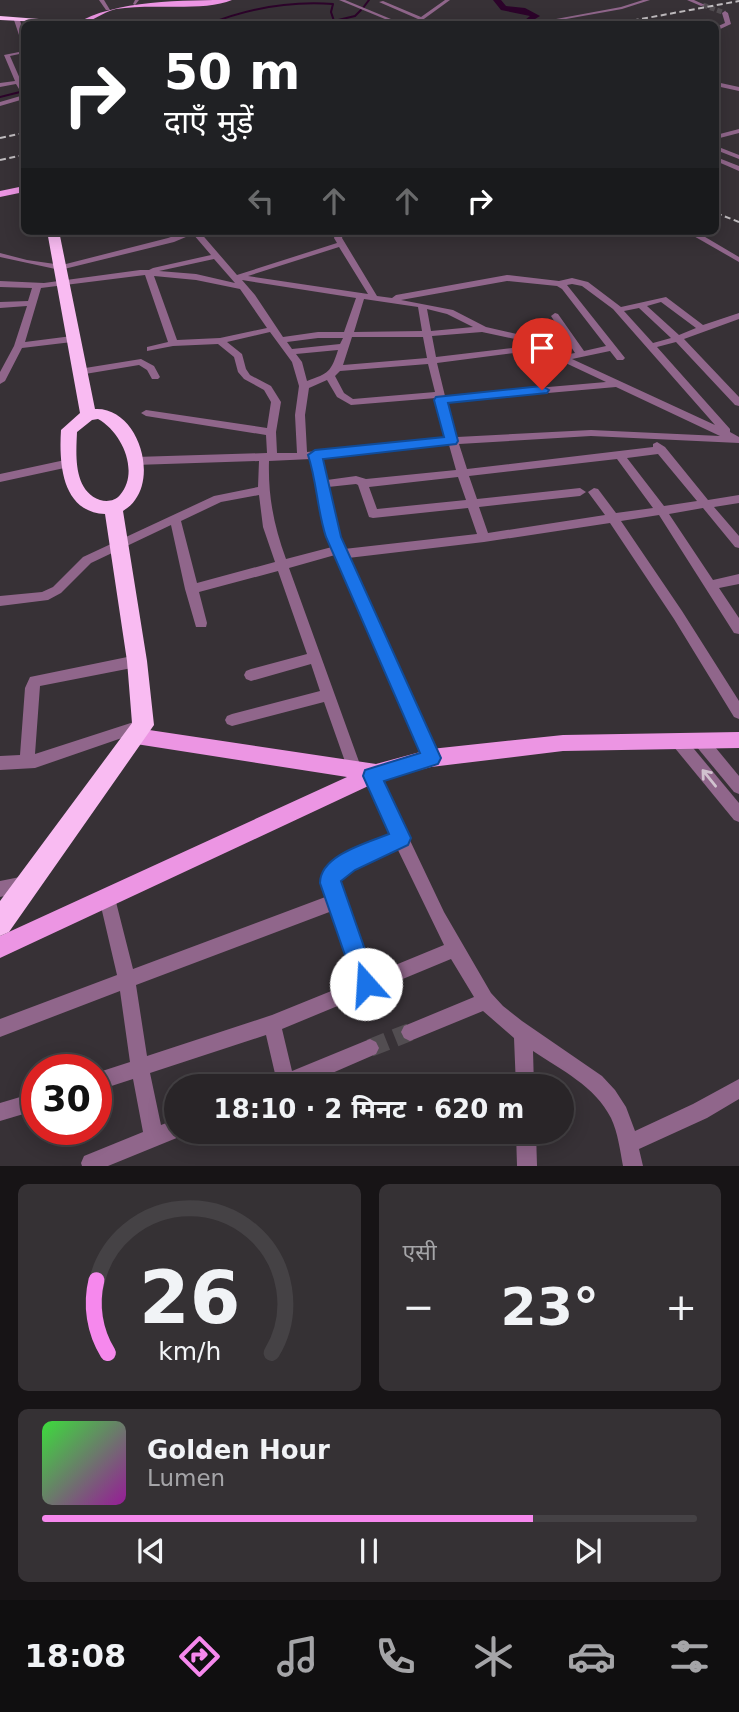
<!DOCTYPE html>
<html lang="hi">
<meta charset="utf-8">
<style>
body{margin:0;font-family:"DejaVu Sans","Noto Sans Devanagari",sans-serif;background:#353134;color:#f1f3f6;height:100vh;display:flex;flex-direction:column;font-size:26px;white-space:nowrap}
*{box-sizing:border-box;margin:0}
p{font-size:23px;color:#a5a5a8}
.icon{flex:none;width:38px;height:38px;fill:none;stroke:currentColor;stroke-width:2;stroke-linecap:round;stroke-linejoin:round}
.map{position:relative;height:1166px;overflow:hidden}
.side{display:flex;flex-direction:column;gap:18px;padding:18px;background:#171416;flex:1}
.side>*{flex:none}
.hud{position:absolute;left:21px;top:21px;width:698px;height:214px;border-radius:10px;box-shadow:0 4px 18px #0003,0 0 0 2px #454245;background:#202124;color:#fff;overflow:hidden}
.speed{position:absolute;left:21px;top:1054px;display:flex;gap:14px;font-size:35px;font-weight:700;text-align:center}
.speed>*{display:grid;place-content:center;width:91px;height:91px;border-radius:50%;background:#292528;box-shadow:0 4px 18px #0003,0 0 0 2px #454245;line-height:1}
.speed .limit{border:10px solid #d22;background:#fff;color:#111}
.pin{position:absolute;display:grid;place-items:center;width:60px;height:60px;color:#fff;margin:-72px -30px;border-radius:50% 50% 50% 0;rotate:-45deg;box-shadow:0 0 7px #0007}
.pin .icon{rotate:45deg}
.me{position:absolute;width:77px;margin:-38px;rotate:341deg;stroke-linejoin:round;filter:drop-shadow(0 0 5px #0008)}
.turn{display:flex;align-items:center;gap:24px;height:147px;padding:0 28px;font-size:32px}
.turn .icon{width:91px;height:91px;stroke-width:2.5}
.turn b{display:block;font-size:49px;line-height:60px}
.lanes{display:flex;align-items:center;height:66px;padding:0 28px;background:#0003;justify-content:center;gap:35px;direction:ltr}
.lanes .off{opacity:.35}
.big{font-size:52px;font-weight:700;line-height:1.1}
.side .tile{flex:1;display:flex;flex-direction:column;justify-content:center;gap:10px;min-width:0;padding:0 24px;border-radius:10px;background:#353134}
.side .dial{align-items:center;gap:0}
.dial svg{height:182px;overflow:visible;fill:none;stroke:#454245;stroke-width:7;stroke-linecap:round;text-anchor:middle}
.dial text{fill:#f1f3f6;stroke:none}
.song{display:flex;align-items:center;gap:21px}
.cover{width:84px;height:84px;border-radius:10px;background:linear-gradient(135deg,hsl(120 70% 55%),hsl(300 70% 35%))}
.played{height:7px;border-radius:4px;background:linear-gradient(90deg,#f688ed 75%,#454245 75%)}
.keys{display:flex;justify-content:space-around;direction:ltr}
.heat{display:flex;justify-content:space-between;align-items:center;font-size:38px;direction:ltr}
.side .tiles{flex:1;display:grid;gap:18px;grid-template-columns:1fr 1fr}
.tile:last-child{grid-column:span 2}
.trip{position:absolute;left:164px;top:1074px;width:410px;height:70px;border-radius:35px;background:#292528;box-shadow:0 4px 18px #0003,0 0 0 2px #454245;font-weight:700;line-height:70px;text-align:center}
.menu{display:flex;height:112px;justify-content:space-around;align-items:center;background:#100f10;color:#a5a5a8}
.menu .icon{width:49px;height:49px}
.menu .selected{color:#f688ed}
.menu b{font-size:32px;color:#f1f3f6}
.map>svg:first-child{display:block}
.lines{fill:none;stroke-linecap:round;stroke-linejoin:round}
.stream{stroke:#2c032a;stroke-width:2}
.river{fill:#2c032a;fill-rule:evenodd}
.minor-tunnel-far1{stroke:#524d51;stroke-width:5;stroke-dasharray:5 2.5;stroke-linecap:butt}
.minor-tunnel{stroke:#524d51;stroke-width:18;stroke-dasharray:18 9;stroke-linecap:butt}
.minor{fill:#90668b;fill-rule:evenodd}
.major{fill:#ec95e3;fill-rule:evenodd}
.highway{fill:#f9bbf2;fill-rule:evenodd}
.rail{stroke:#bfbbbe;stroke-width:2;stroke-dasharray:6 3.5;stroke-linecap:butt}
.oneway{stroke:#d1c2cf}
.route{fill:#1a73e8;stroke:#114b97;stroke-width:2}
</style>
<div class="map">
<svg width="739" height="1166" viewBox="0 0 739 1166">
<rect width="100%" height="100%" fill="#373136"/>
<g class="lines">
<g class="stream">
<polyline points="363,8 369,0"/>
<path d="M209,24C249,8 290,1 333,4L331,12L334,21"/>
<polyline points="332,24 334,21 355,16 361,10"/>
<polyline points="0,97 24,91"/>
</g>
<polygon class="river" points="493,0 501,0 506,6 525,8 540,16 527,24 465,24 469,22 525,20 530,16 501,10"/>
<polyline class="minor-tunnel-far1" points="703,5 725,13"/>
<polyline class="minor-tunnel" points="370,1048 410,1032"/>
<g class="minor">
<polygon points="99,0 104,0 110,10 106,10"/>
<polygon points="135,0 139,0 135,5 133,4"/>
<polygon points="339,0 345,0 403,24 397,24"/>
<polygon points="445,0 450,0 417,24 414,22 418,19 379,2 383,1 421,17"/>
<polygon points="643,0 650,0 622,9 538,24 529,24 621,7"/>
<polygon points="687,0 694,0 705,5 701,6"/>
<polygon points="725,11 728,13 731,24 716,31 716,27 725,23 722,13"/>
<polygon points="17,18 20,20 24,35 24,42 21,41 14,20"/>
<polygon points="24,51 24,53 10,56 24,88 19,89 16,84 0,87 0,83 15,81 4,55"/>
<polygon points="716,82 739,87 739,91 716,86"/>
<polygon points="24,95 24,99 0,106 0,102"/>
<polygon points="739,129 739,133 716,139 716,135"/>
<polygon points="716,146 739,155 739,159 716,150"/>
<polygon points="716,157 739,166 739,171 716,161"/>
<path d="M188,231H199L237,275L337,243L334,238L336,231H344L342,238L377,296L392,298L396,295L507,275L559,281L572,278L588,282L621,307L666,297L703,325L739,313V319L684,339L739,397V406L735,405L676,342L657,347L730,429V432L739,437V443L591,436L459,444L467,469L653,447V444L657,442L665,447L708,500L739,495V503L714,507L739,536V548L735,547L703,508L669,514L713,580L739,574V584L719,588L739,618V634L734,633L659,515L621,521L682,611L739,701V719L734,717L674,619L610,523L484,542L348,558L438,758L436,763L431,765L426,763L335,555L289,568L362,770L360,775L355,777L350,775L348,770L324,702L232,726L227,724L225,720L227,716L232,714L320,691L311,664L251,681L246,679L244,675L246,671L251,669L307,654L278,571L199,592L207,623L206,627H196L185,589L171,525L91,563L61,593L48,600L0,606V596L42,592L53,587L83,557L214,496L258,487L259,461L135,465L130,461L135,457L267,453L266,435L146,416L141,413L146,410L267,428L271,402L264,390L244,379L238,372L234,357L218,344L173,346L147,351V347L168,342L145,275L41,288L25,342L72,336L77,339L72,342L22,348L5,381L0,384V372L14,346L27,306L0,308V302L28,301L32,288L0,287V281L44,283L140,270H149L153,268L211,255L193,234L174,242L60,270L0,257V253L27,260L62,265L168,238ZM339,247L368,294L248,276ZM214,259L235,283L196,274L159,271ZM154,276L196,280L240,289L267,328L220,338L177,340ZM242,280L356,298L344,332H318L283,337L255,295ZM507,281L557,286L562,289L606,346L584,351L558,314L555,313L551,316L575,353L564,355L521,335L486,327L453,310L401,300ZM572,284L582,286L613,309L715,425L572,359L610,351L617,360H623L625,358L567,285ZM364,299L418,307L422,331L354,332ZM661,302L696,328L679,335L647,306ZM639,308L671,338L653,343L624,311ZM427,309L447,314L473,327L431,331ZM270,332L292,362L299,386L295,415L297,453H277L276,432L281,402L271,386L250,375L246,369L242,354L227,342ZM482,332L515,339L529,346L436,357L432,336ZM352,337H423L427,358L343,365ZM318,338H343L340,344L292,349L287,342ZM338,350C331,372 329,373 307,381L302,362L296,354ZM538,350L606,382L445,396L437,363ZM428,364L435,392L353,399L344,393L335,376L340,371ZM327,380L337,397L351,405L436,398L447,438L307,452L305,415L309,388ZM616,387L720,436L591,430L457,437L447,402ZM449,445L456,470L366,479L356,476L327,480L321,458ZM658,454L697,501L664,506L627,458ZM311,459L324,527L332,547L286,559C274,526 268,497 269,461ZM617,459L653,508L616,513L598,489L594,488L588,492L605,515L488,533L479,507L580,496L586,492L580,488L477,499L469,476ZM458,477L466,500L377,509L369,487ZM356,484L358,485L369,517L373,518L468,508L477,534L344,549L336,527L328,487ZM259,495L263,527L275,562L197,583L181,521L221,502Z"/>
<polygon points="685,231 695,231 739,257 739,262"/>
<polygon points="141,359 154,366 160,377 158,379 152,379 147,370 139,365 79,375 74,372 79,369"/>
<polygon points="65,460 70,464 69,467 0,482 0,474"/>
<polygon points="137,655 142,657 144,661 142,665 137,667 40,686 35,754 140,720 145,722 147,726 145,730 35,768 0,770 0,756 20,755 25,688 30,677"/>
<polygon points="701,735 706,736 739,776 739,794 734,792 696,746 694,741 696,736"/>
<polygon points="679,736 684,737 739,803 739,822 734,820 674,747 672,742 674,737"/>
<path d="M372,769L377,771L444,912L491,993L503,1006L522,1021L602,1076L615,1090L626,1107L635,1131L693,1104L739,1079V1099L707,1118L639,1149L643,1166H623C620,1150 618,1133 611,1118C595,1086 561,1070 533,1051L534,1087H516L514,1038L483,1011L410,1041L404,1038L401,1032L404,1026L474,997L451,959L282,1029L292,1071L370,1039L376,1042L379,1048L376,1054L300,1087H268L270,1080L276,1078L266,1035L150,1073L161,1125L177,1119V1132H185L184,1135L108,1166H82L81,1163L84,1156L143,1132L133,1079L96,1091V1073L130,1062L120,991L0,1037V1019L117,975L99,898L101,892L107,890L113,892L115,898L133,969L328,896L323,883L325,870L342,857L391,835L365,776L367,771ZM397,848L444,945L371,975L339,880L354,869ZM332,911L356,981L272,1015L147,1056L136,985Z"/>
<polygon points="25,876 31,878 33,884 31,890 0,897 0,881"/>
<polygon points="37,1092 37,1110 0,1121 0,1103"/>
<polygon points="516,1132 536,1132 537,1166 517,1166"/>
</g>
<g class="major">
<path d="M232,0C204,12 150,3 116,9C102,12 89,25 76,24C113,0 186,0 232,0Z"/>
<polygon points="24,186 24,192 0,197 0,191"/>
<polygon points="136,728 376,764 431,749 563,735 739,732 739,748 563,751 431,767 379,781 0,958 0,936 347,777 136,744 130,742 127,736 130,730"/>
</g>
<g class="highway">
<polygon points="0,16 78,22 82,24 0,20"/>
<path d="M47,231H59L95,409C136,407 157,471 135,500C132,505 127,508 123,511L147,661L154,725L9,932L0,936V901L132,723L127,661L105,514C61,512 59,462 61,430L80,413ZM98,419C122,432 140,472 120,495C115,501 107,502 100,500C73,490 76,455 77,432L92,420Z"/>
</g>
<g class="rail">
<polyline points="614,24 739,1"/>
<polyline points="0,138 24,133"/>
<polyline points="0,160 24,155"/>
<polyline points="716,213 739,222"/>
</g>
</g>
<defs><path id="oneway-shaft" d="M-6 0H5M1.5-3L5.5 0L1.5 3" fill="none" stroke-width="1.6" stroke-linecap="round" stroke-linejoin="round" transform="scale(1.75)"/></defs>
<use class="oneway" href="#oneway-shaft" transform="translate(709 778) rotate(-129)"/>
<path class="route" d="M542,386L549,390L547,393L448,403L458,441L456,444L323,459L341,537L441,758L438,764L384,781L411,838L408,845L355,870L341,881L377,984L374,992L366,996L358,992L355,984L320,883C320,855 367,843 389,834L363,776L365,770L420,753L326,537C317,510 317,482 308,455L315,450L444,437L434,400L436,397Z"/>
</svg>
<div class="speed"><div class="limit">30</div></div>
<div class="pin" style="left:542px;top:390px;background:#d93025"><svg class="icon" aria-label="arrive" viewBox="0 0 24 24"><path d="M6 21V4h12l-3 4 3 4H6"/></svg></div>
<svg class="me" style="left:366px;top:984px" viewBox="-20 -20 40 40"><circle r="19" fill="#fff"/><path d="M0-13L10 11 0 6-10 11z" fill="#1a73e8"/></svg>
<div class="trip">18:10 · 2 मिनट · 620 m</div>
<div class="hud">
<div class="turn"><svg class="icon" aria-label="right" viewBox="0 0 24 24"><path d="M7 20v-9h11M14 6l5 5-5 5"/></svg><div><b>50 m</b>दाएँ मुड़ें</div></div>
<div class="lanes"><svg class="icon off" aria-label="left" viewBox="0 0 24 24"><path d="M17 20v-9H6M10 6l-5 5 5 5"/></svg><svg class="icon off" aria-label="ahead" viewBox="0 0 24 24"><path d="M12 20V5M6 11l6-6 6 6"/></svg><svg class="icon off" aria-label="ahead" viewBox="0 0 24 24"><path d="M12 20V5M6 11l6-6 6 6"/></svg><svg class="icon" aria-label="right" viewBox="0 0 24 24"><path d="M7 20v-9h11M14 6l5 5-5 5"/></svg></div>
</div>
</div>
<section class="side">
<div class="tiles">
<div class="tile dial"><svg viewBox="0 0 100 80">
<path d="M14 69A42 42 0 1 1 86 69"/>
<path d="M14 69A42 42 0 0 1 9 37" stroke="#f688ed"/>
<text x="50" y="56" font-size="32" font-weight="700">26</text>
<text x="50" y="72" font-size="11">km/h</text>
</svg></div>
<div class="tile"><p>एसी</p>
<div class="heat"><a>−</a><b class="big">23°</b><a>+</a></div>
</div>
<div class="tile">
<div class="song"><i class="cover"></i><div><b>Golden Hour</b><p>Lumen</p></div></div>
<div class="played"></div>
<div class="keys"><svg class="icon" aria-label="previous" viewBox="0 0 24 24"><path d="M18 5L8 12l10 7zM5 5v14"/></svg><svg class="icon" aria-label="pause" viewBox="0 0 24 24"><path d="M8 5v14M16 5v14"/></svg><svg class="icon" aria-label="next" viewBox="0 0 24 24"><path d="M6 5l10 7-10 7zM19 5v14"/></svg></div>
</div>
</div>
</section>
<nav class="menu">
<b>18:08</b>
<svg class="icon selected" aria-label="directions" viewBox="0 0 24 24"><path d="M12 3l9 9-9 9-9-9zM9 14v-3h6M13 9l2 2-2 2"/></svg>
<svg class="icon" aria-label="music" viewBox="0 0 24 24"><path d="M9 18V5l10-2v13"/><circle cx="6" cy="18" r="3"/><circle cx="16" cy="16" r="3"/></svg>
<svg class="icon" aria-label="phone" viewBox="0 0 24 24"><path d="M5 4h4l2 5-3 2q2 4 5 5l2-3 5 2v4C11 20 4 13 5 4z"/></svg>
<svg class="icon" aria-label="climate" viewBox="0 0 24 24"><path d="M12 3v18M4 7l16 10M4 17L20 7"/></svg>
<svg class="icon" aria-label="car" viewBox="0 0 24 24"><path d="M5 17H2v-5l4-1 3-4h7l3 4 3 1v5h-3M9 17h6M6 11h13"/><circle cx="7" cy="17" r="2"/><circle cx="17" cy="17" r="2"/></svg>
<svg class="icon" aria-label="filters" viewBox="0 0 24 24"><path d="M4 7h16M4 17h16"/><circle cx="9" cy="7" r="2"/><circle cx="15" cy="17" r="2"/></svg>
</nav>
